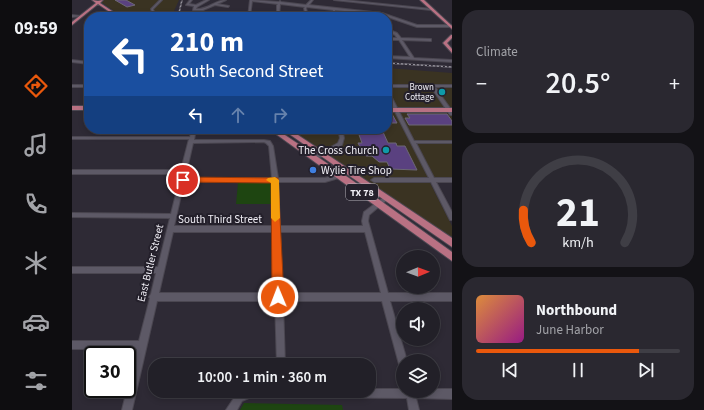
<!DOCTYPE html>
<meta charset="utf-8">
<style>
body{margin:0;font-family:"Source Sans 3",sans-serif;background:#2a2830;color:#f1f3f6;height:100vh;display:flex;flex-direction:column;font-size:15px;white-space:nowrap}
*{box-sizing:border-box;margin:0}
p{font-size:13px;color:#a2a3a8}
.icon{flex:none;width:22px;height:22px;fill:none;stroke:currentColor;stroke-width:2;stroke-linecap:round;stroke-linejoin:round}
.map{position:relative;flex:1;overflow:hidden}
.sheet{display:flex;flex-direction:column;gap:10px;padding:10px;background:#131216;width:252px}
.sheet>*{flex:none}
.guide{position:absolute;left:12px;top:12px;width:308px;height:122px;border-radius:16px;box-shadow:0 2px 6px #0003,0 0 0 1px #3f3e45;background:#1a4fa0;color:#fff;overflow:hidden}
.needle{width:26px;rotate:89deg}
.fabs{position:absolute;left:324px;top:250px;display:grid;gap:8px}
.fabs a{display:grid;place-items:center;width:44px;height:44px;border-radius:50%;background:#222028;box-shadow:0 2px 6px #0003,0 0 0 1px #3f3e45;font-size:20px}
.speed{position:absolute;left:12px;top:346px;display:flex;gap:8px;font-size:20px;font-weight:700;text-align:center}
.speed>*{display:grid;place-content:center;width:52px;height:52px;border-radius:50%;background:#222028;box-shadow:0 2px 6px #0003,0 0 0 1px #3f3e45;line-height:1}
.speed .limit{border:2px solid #111;border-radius:6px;background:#fff;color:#111}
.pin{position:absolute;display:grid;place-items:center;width:34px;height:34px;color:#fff;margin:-17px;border:2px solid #fff;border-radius:50%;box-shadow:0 1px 4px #0007}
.me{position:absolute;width:44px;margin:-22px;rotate:359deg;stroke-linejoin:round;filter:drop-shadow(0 0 3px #0008)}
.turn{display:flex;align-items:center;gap:14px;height:84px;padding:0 20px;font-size:18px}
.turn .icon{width:52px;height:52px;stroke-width:2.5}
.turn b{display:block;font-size:28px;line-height:34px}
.lanes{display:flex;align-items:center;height:38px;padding:0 20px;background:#0003;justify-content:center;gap:20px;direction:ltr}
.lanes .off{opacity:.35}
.big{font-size:30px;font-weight:600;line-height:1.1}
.sheet .tile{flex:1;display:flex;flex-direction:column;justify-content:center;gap:6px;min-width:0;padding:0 14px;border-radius:16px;background:#2a2830}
.sheet .dial{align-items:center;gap:0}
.dial svg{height:104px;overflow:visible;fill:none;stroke:#3f3e45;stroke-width:7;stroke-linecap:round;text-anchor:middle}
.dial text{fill:#f1f3f6;stroke:none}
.song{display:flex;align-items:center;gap:12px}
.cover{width:48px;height:48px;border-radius:6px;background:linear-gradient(135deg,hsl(30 70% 55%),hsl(310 70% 35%))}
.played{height:4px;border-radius:2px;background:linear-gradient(90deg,#ea580c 80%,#3f3e45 80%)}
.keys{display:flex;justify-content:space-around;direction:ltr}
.heat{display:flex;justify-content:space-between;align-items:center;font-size:22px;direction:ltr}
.trip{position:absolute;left:76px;top:358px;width:228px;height:40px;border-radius:16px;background:#222028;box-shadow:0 2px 6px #0003,0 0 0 1px #3f3e45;font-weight:600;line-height:40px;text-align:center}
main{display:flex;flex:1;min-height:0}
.tabs{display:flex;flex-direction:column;width:72px;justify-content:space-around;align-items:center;background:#0e0d10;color:#a2a3a8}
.tabs .icon{width:28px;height:28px}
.tabs .on{color:#ea580c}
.tabs b{font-size:18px;color:#f1f3f6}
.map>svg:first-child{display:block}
.commercial{fill:#3a3322}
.green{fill:#1e4511}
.building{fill:#5a4180;stroke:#6c6875}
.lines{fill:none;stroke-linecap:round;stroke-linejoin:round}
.minor-casing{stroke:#4b4751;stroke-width:2}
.major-casing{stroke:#4b4751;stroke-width:2}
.minor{fill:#5d5966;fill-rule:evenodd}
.major{fill:#b97183;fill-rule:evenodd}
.rail-casing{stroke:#97949d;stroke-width:1.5}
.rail{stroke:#24202b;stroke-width:1;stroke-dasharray:2;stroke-linecap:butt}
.route{fill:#ea580c;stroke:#983908}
.slow{fill:#f59e0b}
.culture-dot{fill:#0f9aa8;stroke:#24202b;stroke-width:1.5}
.shop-dot{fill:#3f7fe0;stroke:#24202b;stroke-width:1.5}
.labels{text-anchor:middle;stroke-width:4;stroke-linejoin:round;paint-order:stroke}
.far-poi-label{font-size:9px;fill:#f1eff6;stroke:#24202b;text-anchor:end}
.shield{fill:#24202b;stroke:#b4b1b9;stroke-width:1}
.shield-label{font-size:10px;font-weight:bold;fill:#f1eff6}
.poi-label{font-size:11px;fill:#f1eff6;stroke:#24202b;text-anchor:end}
.street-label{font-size:11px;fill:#f1eff6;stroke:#24202b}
</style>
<main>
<nav class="tabs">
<b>09:59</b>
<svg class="icon on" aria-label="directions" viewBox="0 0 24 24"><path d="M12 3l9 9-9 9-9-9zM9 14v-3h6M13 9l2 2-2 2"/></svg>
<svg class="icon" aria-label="music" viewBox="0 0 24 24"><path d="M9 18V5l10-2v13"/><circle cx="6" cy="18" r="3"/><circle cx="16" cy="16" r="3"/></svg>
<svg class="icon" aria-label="phone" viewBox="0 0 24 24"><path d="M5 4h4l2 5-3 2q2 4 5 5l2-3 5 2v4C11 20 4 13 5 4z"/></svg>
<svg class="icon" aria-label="climate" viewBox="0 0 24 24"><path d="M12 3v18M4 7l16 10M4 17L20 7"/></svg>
<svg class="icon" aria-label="car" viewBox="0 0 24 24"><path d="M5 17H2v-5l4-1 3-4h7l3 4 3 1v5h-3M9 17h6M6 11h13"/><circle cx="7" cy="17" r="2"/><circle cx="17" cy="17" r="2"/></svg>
<svg class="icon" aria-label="filters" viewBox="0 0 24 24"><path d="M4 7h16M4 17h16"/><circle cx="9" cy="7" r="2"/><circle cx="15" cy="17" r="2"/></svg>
</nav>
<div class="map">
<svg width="380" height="410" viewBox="0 0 380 410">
<rect width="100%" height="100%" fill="#2e2a35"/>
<g class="commercial">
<polygon points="31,0 107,0 102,11 104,17 51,17 29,2"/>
<polygon points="315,68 380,73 380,183 358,183 380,226 380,236 377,237 217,129 315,129"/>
</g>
<g class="green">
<polygon points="166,183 200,183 200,204 164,204"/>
<polygon points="172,403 270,405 271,410 168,410"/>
</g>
<g class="building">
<polygon points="43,0 54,0 63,5 55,7"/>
<polygon points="315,114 320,114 325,123 316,123"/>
<polygon points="335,114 375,114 380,121 380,125 337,125 333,118 338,118"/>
<polygon points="290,129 309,130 311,132 316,143 324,143 325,146 333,146 345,170 318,169 315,162 307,162 300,156 294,156 291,147 288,147 286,143 290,143 286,132"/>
</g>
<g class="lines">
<defs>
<g id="minor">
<polygon points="88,0 90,0 81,9 84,17 82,17 79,9"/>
<path d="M118,0H120L117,4L124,5L134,0H137L125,7L124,9C136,10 143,0 154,0L145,4L157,6L156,7L143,5L131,10H121L122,6L114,5Z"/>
<polygon points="178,0 207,2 208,1 209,2 234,5 239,0 241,0 237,5 310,13 345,25 380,25 380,27 345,27 310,15 263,10 264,17 262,17 261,10 235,7 234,8 236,17 234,17 232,8 233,7 208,4 207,17 205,17 205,5 206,4 180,1 178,17 176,17"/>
<polygon points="262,0 271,0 360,9 359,10"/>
<polygon points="0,15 9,16 0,17"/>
<polygon points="315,29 325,33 329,38 359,39 359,41 358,41 330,40 342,58 380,60 380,62 315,58 315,56 338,57 327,40 315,40 315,38 325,38 323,35 315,31"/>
<polygon points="0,60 17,62 17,64 0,62"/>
<rect x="0" y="85" width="17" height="2"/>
<polygon points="315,85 380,85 380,87 363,87 380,111 380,115 378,115 359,87 315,87"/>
<polygon points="315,91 317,92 342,141 380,141 380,143 344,143 362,178 380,178 380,182 364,182 380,212 380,220 378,220 359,182 302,182 299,180 302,178 357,178 315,96"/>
<path d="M120,129H124L122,140H192L198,141L201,146L206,178H253L268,174L270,175L271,176L270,177L253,182H206L208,226H291L290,221L292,212L312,197H316L317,198L316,199L297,215L296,221L316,293H380V301H318L335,361H331V368L328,367L327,364L310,301H211L213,365H205L203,301H85L60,410H50L65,349H0V341H67L78,298L77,297L79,294L84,273H0V267H86L98,218L0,217V213L99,214L109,174H0V170H109L117,139H0V137H118ZM192,142L194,143L197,146L200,178H113L121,143ZM112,182H200L201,226H102ZM101,232H201L203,293H87ZM208,232H293L309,293H210Z"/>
<polygon points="266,129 270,129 272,138 270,145 245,159 241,159 240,158 241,157 266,143 268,138"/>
<polygon points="297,389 331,389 331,391 361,391 361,389 380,389 380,399 344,398 347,410 337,410 335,398 179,397 170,401 165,410 154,410 164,395 171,391 297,391"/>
</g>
<g id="major">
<polygon points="20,0 26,1 31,0 28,3 49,17 45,17 26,4 0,25 0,22 24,3"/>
<polygon points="348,0 352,0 380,26 380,29"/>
<polygon points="379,35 380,35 380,38 375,43 380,49 380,53 371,43"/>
<rect x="0" y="106" width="17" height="4"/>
<rect x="315" y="108" width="65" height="4"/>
<polygon points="197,129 204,129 277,178 380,252 380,261"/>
<polygon points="210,129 217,129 380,238 380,247"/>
</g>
</defs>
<use href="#minor" class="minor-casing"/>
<use href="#major" class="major-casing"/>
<use href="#minor" class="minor"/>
<use href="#major" class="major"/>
<defs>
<g id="rail">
<polyline points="106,17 110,0"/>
<polyline points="315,63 380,67"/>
</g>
</defs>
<use href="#rail" class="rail-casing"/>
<use href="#rail" class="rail"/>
</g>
<polygon class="route" points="111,177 206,178 212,297 210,301 206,303 202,301 200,297 199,183 108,182 106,180"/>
<polygon class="slow" points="203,177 207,180 208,218 203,222 199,218 199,183 194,180 196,178"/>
<g class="culture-dot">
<circle cx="370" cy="92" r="4"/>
<circle cx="314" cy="150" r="4"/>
</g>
<circle class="shop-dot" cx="241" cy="170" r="4"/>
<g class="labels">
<g class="far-poi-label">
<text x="362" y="90">Brown<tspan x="362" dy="10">Cottage</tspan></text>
</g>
<rect class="shield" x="274" y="184" width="32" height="16" rx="3"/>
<g class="shield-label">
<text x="290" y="196">TX 78</text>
</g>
<g class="poi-label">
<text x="306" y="154">The Cross Church</text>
<text x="249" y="174" text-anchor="start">Wylie Tire Shop</text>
</g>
<g class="street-label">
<text x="148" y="223">South Third Street</text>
<text transform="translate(78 263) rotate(-76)" y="4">East Butler Street</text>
</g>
</g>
</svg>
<div class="fabs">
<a><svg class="needle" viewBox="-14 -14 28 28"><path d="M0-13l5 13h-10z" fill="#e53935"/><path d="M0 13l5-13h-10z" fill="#a2a3a8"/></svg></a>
<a><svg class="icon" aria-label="sound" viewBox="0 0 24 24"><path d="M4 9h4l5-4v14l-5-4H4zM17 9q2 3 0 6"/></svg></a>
<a><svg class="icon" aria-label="layers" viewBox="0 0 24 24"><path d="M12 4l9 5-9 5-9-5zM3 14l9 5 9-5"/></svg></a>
</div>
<div class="speed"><div class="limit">30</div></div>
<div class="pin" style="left:111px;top:180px;background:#d93025"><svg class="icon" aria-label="arrive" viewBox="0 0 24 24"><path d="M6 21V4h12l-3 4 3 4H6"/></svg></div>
<svg class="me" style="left:206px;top:297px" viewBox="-20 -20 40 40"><circle r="17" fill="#ea580c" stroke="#fff" stroke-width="3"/><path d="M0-11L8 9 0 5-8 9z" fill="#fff"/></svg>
<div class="trip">10:00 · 1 min · 360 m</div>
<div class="guide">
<div class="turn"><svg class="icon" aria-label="left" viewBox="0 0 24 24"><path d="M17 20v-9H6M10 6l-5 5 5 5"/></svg><div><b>210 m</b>South Second Street</div></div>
<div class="lanes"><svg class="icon" aria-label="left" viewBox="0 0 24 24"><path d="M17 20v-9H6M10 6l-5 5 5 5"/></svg><svg class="icon off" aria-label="ahead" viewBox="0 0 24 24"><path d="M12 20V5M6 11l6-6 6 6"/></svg><svg class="icon off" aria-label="right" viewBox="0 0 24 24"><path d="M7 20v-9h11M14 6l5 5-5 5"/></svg></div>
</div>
</div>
<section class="sheet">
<div class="tile"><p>Climate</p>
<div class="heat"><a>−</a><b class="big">20.5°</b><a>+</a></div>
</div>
<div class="tile dial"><svg viewBox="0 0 100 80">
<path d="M14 69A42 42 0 1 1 86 69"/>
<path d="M14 69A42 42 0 0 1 8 44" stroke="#ea580c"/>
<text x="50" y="56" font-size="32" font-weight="700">21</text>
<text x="50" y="72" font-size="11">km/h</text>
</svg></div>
<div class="tile">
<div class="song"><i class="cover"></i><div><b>Northbound</b><p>June Harbor</p></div></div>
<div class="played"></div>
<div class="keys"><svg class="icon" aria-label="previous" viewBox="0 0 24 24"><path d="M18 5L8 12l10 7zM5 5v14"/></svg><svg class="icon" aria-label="pause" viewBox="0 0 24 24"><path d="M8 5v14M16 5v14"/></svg><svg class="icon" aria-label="next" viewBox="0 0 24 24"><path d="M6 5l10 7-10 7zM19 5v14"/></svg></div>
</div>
</section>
</main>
